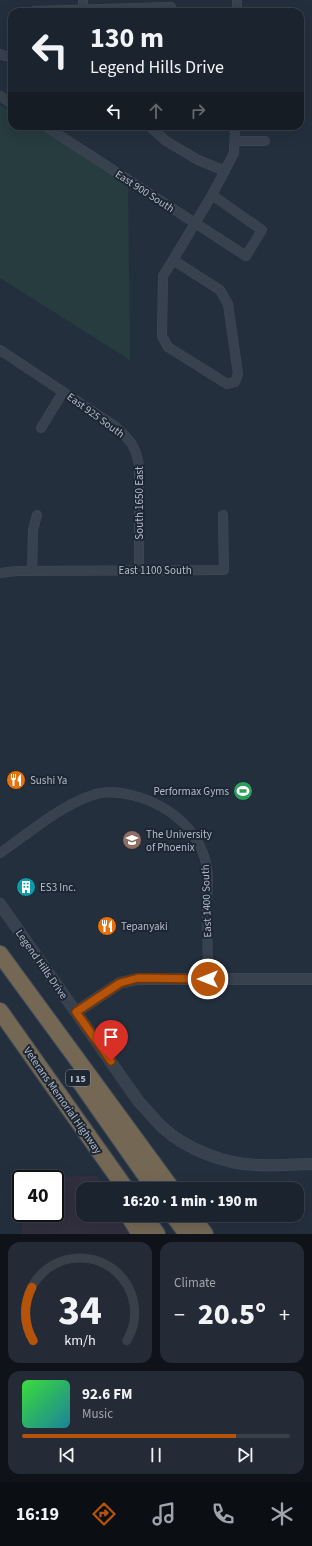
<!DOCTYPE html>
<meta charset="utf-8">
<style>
body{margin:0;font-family:"Source Sans 3",sans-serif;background:#242b36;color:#f1f3f6;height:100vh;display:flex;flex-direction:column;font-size:15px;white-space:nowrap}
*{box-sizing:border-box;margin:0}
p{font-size:13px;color:#a0a4aa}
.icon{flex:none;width:22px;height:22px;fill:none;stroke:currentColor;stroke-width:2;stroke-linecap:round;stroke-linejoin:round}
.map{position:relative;height:1234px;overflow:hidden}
.drawer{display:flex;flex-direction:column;gap:8px;padding:8px;background:#0f1319;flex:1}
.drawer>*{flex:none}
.guide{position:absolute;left:8px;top:8px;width:296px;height:122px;border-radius:12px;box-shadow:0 4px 16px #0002,0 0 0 1px #39404a;background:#1b232e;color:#f1f3f6;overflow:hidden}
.speed{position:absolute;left:12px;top:1170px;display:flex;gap:8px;font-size:20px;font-weight:700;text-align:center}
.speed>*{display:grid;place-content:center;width:52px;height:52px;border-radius:50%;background:#1b232e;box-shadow:0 4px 16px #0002,0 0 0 1px #39404a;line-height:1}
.speed .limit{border:2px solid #111;border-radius:6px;background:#fff;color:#111}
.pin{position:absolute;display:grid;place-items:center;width:34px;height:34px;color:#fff;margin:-41px -17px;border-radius:50% 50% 50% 0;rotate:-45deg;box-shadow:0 0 4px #0007}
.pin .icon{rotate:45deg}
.me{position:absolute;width:44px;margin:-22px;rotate:270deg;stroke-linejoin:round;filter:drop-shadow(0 0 3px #0008)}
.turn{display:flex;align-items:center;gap:14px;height:84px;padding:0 16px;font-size:18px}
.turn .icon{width:52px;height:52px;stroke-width:2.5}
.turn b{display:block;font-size:28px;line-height:34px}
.lanes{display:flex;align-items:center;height:38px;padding:0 16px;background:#0003;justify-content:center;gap:20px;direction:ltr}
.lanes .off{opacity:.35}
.big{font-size:30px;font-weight:800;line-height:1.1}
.drawer .tile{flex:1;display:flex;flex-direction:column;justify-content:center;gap:6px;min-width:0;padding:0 14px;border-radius:12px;background:#242b36}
.drawer .dial{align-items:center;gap:0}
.dial svg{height:104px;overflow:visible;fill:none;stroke:#39404a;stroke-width:7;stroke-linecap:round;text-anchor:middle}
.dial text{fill:#f1f3f6;stroke:none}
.song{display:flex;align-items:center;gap:12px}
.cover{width:48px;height:48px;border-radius:6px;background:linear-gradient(135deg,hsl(120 70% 55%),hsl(190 70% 35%))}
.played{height:4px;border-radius:2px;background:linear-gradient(90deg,#b45309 80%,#39404a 80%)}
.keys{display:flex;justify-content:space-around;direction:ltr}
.heat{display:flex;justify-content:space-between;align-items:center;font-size:22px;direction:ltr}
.drawer .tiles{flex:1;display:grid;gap:8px;grid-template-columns:1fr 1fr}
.tile:last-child{grid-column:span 2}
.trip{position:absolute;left:76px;top:1182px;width:228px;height:40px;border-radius:12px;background:#1b232e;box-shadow:0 4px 16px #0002,0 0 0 1px #39404a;font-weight:800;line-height:40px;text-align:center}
.dock{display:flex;height:64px;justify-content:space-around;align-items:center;background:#0b0e12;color:#a0a4aa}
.dock .icon{width:28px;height:28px}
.dock .current{color:#b45309}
.dock b{font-size:18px;color:#f1f3f6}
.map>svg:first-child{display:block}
.medical{fill:#32303f}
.green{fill:#263c3f}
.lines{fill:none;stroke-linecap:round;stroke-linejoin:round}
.minor-casing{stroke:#414a57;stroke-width:10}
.tertiary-casing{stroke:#414a57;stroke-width:12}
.motorway-casing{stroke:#434c59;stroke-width:18}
.minor{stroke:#38414e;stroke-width:9}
.tertiary{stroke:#38414e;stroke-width:11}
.motorway{stroke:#746855;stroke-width:16}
.route-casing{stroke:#753606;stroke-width:10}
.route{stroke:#b45309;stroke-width:7}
.labels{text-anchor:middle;stroke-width:4;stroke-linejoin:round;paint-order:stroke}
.shield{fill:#1d2633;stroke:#878f9c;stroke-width:1}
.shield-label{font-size:10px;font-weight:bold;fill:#b4bcc9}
.street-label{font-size:11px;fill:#b4bcc9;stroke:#1d2633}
.poi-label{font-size:11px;fill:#b4bcc9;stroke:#1d2633;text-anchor:start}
</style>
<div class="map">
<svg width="312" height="1234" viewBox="0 0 312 1234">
<rect width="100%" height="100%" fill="#242f3e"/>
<polygon class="medical" points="97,1176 104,1189 83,1189 83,1215 120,1215 131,1234 22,1234 23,1213 55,1213 55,1179 23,1179 23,1177"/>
<polygon class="green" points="0,105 12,112 12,126 35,126 128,184 130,360 0,278"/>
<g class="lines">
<defs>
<g id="minor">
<polyline points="34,11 171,7"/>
<polyline points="83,12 83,0"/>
<polyline points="237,12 237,0"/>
<polyline points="0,54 5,56 12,56"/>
<polyline points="0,96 12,104"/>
<polyline points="45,126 246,256 262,230 212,195"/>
<polyline points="149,126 166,141 198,160 225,171"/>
<polyline points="235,141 265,141"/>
<polygon points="173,260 220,290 228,304 238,374 235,382 227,384 168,347 162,336 163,276"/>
<polyline points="173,260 212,195 234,153 235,126"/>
<path d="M0,350L116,427C130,440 136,446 139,466V571"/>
<polyline points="41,428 63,392"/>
<polyline points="32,571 33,530 37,515"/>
<polyline points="0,573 17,571 224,570 223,515"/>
<path d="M0,853C28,834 57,808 90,796C114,786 150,798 170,812C189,825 204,846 207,869C209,880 207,892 207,903C207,928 208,953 208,979"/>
</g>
<g id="tertiary">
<path d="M0,904L139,1102C147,1110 154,1119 162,1127C186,1149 224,1164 257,1165C275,1166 294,1164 312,1164"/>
<polyline points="76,1012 120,983 138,979 312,979"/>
</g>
<g id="motorway">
<polyline points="0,954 172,1189"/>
<polyline points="0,1011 126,1189"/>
<polyline points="78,1079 155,1189"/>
<polyline points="128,1215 140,1234"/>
<polyline points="144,1215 157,1234"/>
<polyline points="173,1215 187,1234"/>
<polyline points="191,1215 205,1234"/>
</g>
</defs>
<use href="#minor" class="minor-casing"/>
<use href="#tertiary" class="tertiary-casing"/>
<use href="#motorway" class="motorway-casing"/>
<use href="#minor" class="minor"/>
<use href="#tertiary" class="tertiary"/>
<use href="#motorway" class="motorway"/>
</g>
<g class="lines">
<defs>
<polyline id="route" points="111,1061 76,1012 120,983 138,978 208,979"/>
</defs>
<use href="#route" class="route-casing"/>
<use href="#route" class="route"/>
</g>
<defs>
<symbol id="restaurant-disc" viewBox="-11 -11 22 22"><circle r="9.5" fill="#e8710a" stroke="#1d2633"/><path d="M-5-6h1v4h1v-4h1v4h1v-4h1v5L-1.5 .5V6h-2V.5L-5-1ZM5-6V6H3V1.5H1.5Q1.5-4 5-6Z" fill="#fff"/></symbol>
<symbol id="stadium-disc" viewBox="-11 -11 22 22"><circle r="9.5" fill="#2e9e5b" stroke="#1d2633"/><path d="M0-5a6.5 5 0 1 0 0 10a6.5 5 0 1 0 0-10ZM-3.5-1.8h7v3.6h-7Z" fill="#fff"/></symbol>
<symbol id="university-disc" viewBox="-11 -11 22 22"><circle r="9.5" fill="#8d6e63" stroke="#1d2633"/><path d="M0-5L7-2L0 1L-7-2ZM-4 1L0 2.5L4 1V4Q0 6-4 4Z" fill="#fff"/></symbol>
<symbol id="building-disc" viewBox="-11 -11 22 22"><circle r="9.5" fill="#0f9aa8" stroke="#1d2633"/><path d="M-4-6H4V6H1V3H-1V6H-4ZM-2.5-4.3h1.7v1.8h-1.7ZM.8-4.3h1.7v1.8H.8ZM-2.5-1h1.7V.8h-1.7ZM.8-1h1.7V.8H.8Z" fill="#fff"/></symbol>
</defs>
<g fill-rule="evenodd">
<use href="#restaurant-disc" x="5" y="769" width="22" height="22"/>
<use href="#stadium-disc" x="232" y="780" width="22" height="22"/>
<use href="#university-disc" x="121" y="829" width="22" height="22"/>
<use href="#building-disc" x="15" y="876" width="22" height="22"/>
<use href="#restaurant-disc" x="96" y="915" width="22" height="22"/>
</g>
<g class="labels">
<rect class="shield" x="66" y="1070" width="24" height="16" rx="3"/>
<g class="shield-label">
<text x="78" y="1082">I 15</text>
</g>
<g class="street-label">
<text transform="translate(145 191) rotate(33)" y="4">East 900 South</text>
<text transform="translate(96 415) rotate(36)" y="4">East 925 South</text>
<text transform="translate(139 503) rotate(-90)" y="4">South 1650 East</text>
<text x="155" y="574">East 1100 South</text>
<text transform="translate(206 901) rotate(-92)" y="4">East 1400 South</text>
<text transform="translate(42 964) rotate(55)" y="4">Legend Hills Drive</text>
<text transform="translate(63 1100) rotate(55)" y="4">Veterans Memorial Highway</text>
</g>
<g class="poi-label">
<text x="30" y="784">Sushi Ya</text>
<text x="229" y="795" text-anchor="end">Performax Gyms</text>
<text x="146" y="838">The University<tspan x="146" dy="13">of Phoenix</tspan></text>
<text x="40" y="891">ES3 Inc.</text>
<text x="121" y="930">Tepanyaki</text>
</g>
</g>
</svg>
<div class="speed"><div class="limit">40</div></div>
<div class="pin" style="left:111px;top:1061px;background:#d93025"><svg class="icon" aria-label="arrive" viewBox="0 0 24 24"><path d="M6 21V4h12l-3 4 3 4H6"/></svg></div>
<svg class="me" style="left:208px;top:979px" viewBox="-20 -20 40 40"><circle r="17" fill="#b45309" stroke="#fff" stroke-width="3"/><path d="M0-11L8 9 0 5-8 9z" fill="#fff"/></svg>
<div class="trip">16:20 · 1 min · 190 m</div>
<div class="guide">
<div class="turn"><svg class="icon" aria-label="left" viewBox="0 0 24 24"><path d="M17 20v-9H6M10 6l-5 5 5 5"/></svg><div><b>130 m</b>Legend Hills Drive</div></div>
<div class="lanes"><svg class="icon" aria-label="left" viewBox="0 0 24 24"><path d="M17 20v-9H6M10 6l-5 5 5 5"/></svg><svg class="icon off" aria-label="ahead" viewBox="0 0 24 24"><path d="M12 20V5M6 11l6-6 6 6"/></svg><svg class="icon off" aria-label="right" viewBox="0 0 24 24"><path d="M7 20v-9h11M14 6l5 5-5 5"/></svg></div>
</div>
</div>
<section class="drawer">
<div class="tiles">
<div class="tile dial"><svg viewBox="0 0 100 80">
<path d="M14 69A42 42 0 1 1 86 69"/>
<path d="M14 69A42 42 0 0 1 13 28" stroke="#b45309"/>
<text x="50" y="56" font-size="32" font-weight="700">34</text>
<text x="50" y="72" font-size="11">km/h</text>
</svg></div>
<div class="tile"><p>Climate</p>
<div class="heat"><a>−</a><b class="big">20.5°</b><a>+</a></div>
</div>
<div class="tile">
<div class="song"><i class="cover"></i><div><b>92.6 FM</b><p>Music</p></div></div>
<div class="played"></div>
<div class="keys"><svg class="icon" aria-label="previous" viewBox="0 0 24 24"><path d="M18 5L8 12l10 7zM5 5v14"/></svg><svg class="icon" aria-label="pause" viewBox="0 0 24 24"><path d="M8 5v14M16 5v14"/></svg><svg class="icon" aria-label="next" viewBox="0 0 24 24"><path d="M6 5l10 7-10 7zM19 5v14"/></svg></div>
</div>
</div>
</section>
<nav class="dock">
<b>16:19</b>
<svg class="icon current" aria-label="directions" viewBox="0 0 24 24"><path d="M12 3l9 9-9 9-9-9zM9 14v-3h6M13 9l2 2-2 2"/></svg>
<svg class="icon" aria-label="music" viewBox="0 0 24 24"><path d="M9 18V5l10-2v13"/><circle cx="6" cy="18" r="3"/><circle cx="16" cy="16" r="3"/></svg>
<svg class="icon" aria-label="phone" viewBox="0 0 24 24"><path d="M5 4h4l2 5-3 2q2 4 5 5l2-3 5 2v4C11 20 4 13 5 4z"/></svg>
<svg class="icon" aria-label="climate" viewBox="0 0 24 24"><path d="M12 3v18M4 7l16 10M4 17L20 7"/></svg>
</nav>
